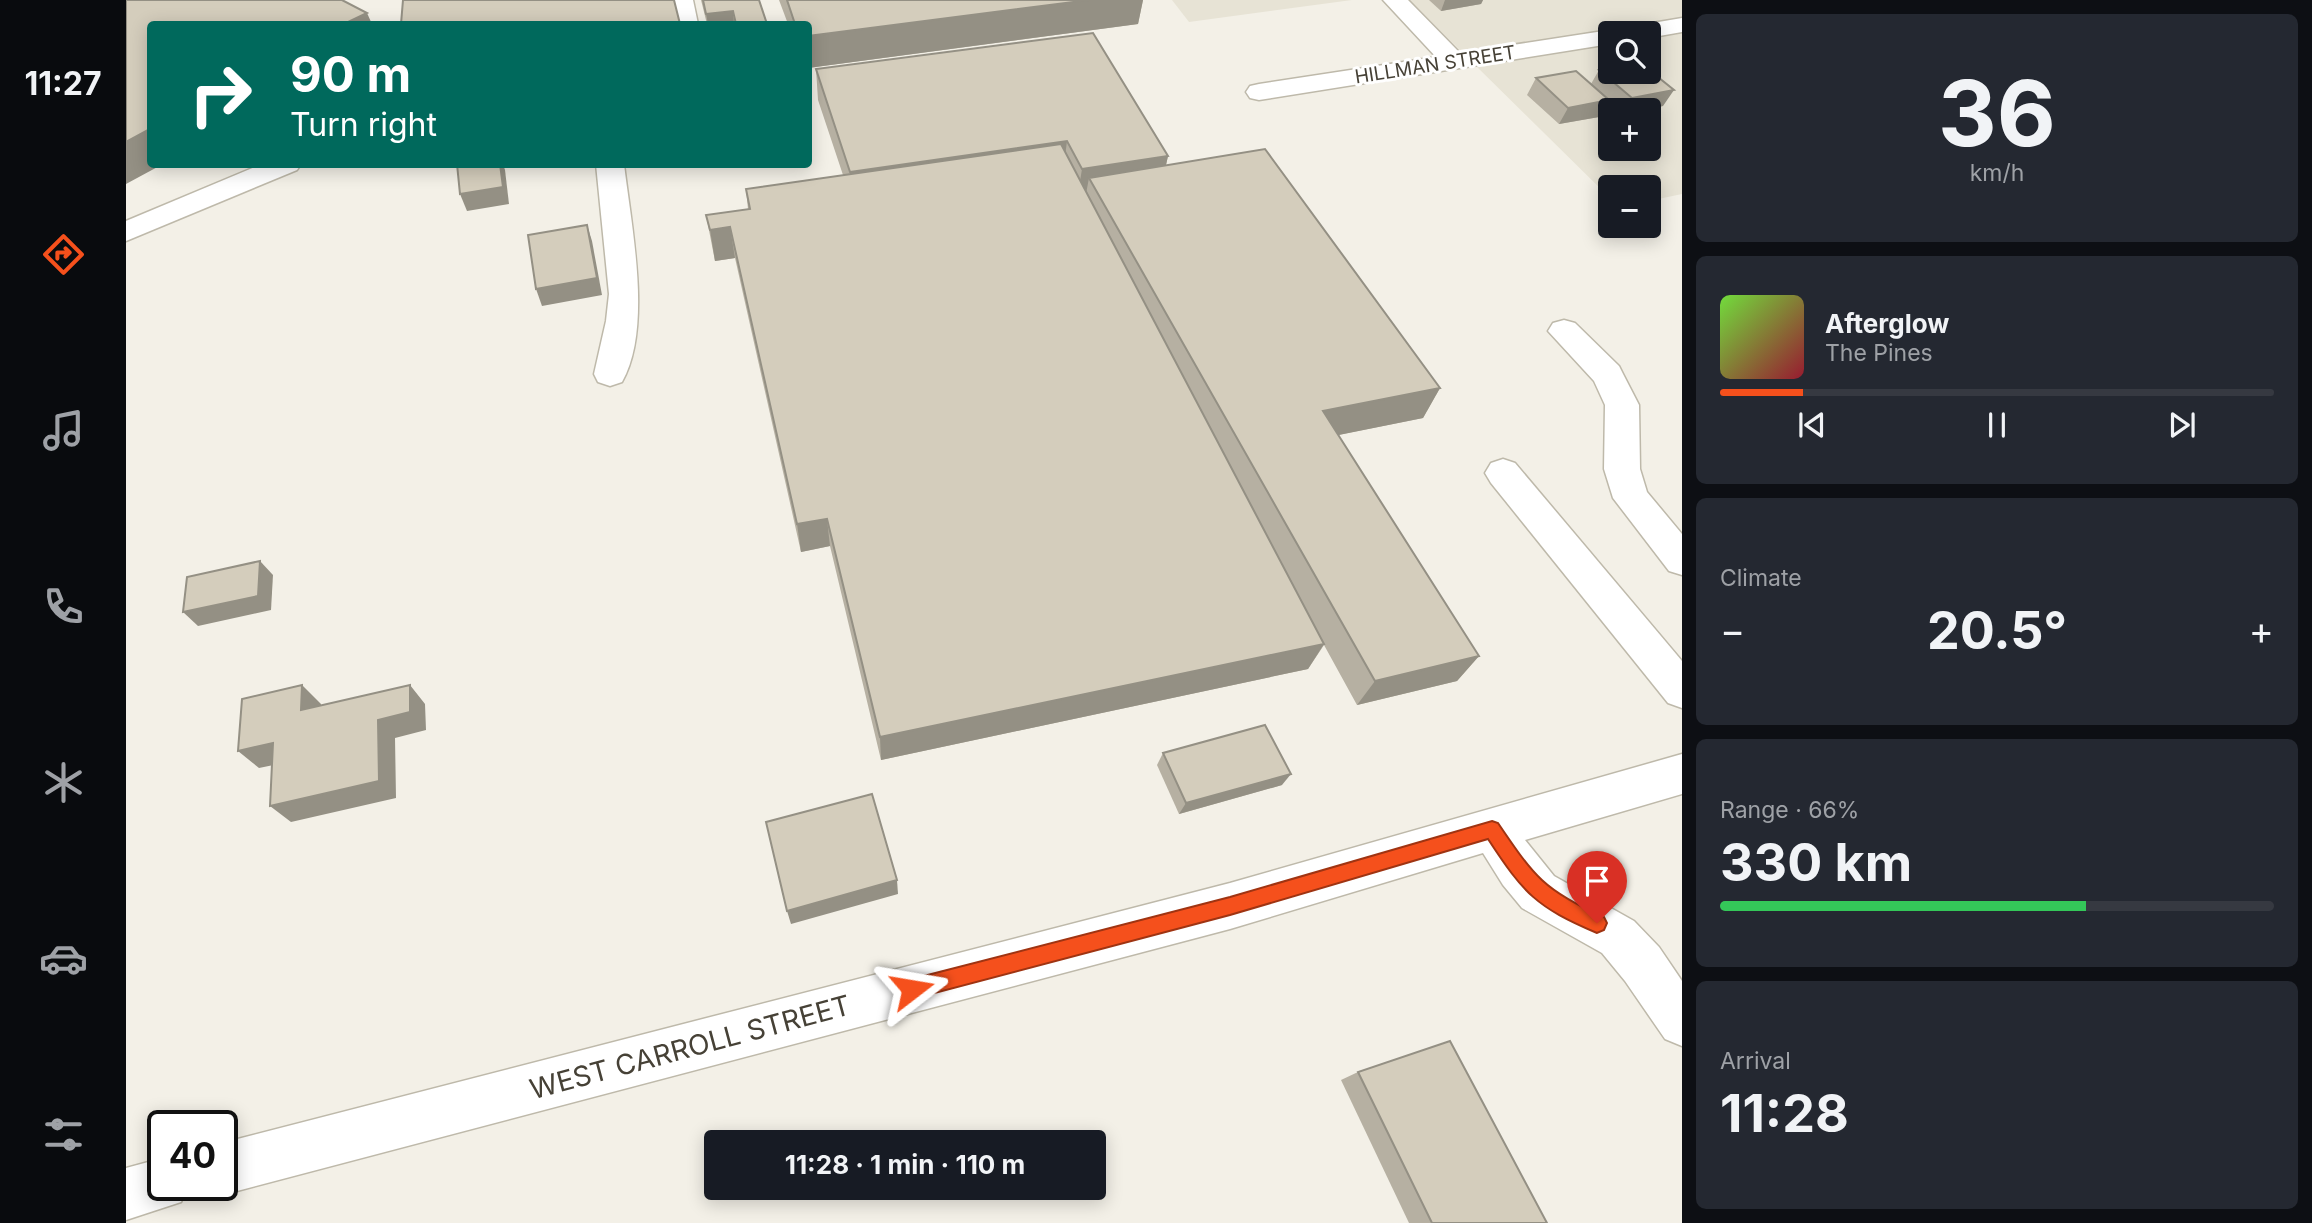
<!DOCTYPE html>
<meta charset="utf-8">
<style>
body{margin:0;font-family:Inter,sans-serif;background:#242831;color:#f1f3f6;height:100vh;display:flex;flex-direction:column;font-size:26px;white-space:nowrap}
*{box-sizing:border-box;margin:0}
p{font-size:23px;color:#9ea1a6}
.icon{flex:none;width:38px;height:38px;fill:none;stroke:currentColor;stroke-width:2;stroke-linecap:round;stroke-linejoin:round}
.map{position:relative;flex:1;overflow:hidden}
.details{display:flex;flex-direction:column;gap:14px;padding:14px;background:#0d0f14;width:630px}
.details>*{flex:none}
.guide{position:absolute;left:21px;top:21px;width:665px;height:147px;border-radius:7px;box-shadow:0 4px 18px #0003;background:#00695c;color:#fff;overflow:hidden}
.buttons{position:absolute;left:1472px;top:21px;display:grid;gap:14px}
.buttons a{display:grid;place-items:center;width:63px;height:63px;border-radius:7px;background:#171b24;box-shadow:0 4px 18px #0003;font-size:35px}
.speed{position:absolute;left:21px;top:1110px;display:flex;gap:14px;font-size:35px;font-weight:700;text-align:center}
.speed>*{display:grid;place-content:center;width:91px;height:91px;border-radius:50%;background:#171b24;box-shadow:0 4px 18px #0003;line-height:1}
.speed .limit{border:4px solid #111;border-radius:10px;background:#fff;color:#111}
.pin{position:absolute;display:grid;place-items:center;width:60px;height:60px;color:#fff;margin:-72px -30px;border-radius:50% 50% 50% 0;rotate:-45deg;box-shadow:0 0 7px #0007}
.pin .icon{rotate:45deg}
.me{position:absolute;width:77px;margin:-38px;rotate:76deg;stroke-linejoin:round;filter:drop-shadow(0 0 5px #0008)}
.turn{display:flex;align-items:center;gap:24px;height:147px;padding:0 28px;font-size:32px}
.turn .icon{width:91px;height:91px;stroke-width:2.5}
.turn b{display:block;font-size:49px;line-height:60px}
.big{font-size:52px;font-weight:700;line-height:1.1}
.details .tile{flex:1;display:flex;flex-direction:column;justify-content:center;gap:10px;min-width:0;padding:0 24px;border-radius:10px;background:#242831}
.details .dial{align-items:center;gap:0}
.dial b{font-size:91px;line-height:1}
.song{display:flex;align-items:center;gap:21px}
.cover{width:84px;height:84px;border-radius:10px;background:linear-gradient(135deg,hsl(100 70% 55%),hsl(350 70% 35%))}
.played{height:7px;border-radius:4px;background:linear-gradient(90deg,#f5501c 15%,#363941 15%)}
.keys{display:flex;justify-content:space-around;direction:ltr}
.heat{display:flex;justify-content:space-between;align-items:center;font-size:38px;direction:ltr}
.charge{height:10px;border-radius:5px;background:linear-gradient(90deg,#34c759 66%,#363941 0)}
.trip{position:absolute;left:578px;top:1130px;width:402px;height:70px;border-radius:7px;background:#171b24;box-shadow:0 4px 18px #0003;font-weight:700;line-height:70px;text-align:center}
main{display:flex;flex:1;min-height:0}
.menu{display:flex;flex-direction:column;width:126px;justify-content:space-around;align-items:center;background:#090b0e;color:#9ea1a6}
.menu .icon{width:49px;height:49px}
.menu .on{color:#f5501c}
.menu b{font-size:32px;color:#f1f3f6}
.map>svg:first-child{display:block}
.residential{fill:#e7e3d5;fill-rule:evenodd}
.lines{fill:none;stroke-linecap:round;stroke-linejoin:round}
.minor-casing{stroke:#beb9aa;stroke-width:3}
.minor{fill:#fff;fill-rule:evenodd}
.wall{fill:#b6b0a2}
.shaded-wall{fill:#949084}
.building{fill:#d4cdbc;stroke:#949084;stroke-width:2}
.route{fill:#f5501c;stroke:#9f3412;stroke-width:2}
.labels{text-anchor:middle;stroke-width:6;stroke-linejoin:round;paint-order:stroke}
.far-street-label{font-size:19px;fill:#464136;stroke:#fff}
.near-street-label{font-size:28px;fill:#464136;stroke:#fff}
</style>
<main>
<nav class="menu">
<b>11:27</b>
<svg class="icon on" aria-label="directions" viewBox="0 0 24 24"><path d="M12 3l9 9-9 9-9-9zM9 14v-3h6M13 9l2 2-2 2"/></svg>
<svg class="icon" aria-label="music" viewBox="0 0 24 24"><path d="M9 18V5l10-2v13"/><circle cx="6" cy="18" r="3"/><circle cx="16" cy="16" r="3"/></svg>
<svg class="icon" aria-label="phone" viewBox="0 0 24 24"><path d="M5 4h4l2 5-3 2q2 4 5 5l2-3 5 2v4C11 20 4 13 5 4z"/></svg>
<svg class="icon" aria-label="climate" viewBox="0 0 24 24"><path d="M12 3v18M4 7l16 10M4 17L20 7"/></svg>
<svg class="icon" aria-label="car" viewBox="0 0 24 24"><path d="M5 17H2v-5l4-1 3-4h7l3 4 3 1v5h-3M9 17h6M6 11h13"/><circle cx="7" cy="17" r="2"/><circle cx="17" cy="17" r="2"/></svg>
<svg class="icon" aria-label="filters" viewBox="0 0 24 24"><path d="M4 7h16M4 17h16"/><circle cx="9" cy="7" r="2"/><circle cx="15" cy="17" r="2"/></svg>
</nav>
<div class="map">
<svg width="1556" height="1223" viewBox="0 0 1556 1223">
<rect width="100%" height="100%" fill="#f3f0e7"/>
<g class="residential">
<polygon points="1046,0 1226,0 1063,22"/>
<path d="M1283,0H1556V194L1523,201L1522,187H1484V198ZM1484,33H1522V72H1484ZM1484,110H1522V149H1484Z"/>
</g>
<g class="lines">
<defs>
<g id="minor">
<polygon points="543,0 567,0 572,24 548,24"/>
<polygon points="1257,0 1282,0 1334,53 1484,30 1494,33 1497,28 1556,18 1556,32 1522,38 1522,33 1484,33 1484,44 1133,100 1124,98 1120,92 1124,86 1133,84 1310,57"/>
<polygon points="136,164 175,164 171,170 0,241 0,221"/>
<path d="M470,164H498C505,225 527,328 496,382L484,386L472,382L468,374L480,321L483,294Z"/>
<polygon points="1438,320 1449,323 1493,366 1497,374 1513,405 1514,469 1521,492 1556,534 1556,575 1543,571 1487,498 1478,469 1479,405 1468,381 1422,331 1427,323"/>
<polygon points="1377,459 1389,463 1556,661 1556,708 1542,703 1365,483 1359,473 1365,463"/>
<polygon points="1556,754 1556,794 1399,840 1428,876 1508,921 1533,947 1556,981 1556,1046 1539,1039 1499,981 1476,953 1396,908 1377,885 1357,853 1104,929 96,1195 77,1185 96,1185 96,1143 1104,883"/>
<polygon points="37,1158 37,1185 63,1185 55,1202 0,1220 0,1168"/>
</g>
</defs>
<use href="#minor" class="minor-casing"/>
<use href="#minor" class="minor"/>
</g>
<g class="wall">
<polygon points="575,0 633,0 641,24 581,24"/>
<polygon points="653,0 1017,0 1012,24 682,68 682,24 662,24"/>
<polygon points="1303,0 1357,0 1355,4 1315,11"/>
<polygon points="690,69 1042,156 1040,165 1314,388 1297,418 1212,435 1353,656 1331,681 1231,705 1198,645 1182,669 755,760 704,546 675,552 609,258 589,261 580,215 622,209 620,189 717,175 692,100"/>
<polygon points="1473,70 1537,106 1517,110 1491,110 1482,102 1473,117 1433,124 1401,95 1410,78 1465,84"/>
<polygon points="1037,753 1156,785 1053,814 1031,765"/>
<polygon points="1232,1072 1421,1223 1283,1223 1215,1080"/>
</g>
<g class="shaded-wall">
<polygon points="963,0 1017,0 1012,24 682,68 682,36"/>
<polygon points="1319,0 1357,0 1355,4 1315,11"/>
<polygon points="607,11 608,24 582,24 580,14"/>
<polygon points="241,13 246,24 218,24"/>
<polygon points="1548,90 1537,106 1517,110 1498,110 1506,98"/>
<polygon points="1483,100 1473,117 1433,124 1442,108"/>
<polygon points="24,129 24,164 37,164 0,184 0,142"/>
<polygon points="941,141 937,172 726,203 724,172"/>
<polygon points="1042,156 1035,187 963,178 959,199 951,200 956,169"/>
<polygon points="374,164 377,164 379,170 383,204 341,211 334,194"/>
<polygon points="461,225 466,241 476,295 416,306 410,289"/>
<polygon points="604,227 609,258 589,261 584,230"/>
<polygon points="1314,388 1297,418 1183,441 1197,411"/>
<polygon points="701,519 704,546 675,552 671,524"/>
<polygon points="134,561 147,575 145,610 72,626 57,612"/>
<polygon points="1198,644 1182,669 755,760 754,737"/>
<polygon points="1353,656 1331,681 1231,705 1249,681"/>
<polygon points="176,685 195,704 194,728 175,710"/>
<polygon points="284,685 299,704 300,730 269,738 270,798 165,822 144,806 252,720"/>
<polygon points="147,743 167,761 133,768 112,751"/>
<polygon points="1165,774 1156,785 1053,814 1060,803"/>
<polygon points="771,880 772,894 665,924 661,911"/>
</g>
<g class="building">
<polygon points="0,0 216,0 241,13 218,24 24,24 24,129 0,142"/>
<polygon points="277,0 548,0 554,24 275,24"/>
<polygon points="577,0 633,0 641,24 610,24 607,11 580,14"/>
<polygon points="661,0 963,0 682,36 682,24 669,24"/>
<polygon points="967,33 1042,156 956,169 941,141 724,172 690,69"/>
<polygon points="1484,68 1484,72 1522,72 1522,69 1548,90 1506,98 1473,70"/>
<polygon points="1450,71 1483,100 1442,108 1410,78"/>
<polygon points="935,144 1198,644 754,737 701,519 671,524 604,227 584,230 580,215 624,209 620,189"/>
<polygon points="1139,149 1314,388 1197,411 1353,656 1249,681 963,178"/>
<polygon points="331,164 374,164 377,187 334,194"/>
<polygon points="461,225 471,278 410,289 402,235"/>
<polygon points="134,561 132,596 57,612 61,577"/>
<polygon points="176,685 175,710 284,685 284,712 252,720 253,781 144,806 147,743 112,751 116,699"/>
<polygon points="1139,725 1165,774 1060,803 1037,753"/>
<polygon points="746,794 771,880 661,911 640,822"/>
<polygon points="1324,1041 1421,1223 1306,1223 1232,1072"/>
</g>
<path class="route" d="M1366,821L1372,823C1408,876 1418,891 1478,917L1481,923L1478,930L1471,933C1410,907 1398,894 1362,839L1104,915L786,999L779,996L776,989L779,982L786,979L1104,897Z"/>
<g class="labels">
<g class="far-street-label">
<text transform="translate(1309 64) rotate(-9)" y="7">HILLMAN STREET</text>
</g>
<g class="near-street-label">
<text transform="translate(564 1047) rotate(-15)" y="10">WEST CARROLL STREET</text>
</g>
</g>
</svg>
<div class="buttons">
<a><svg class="icon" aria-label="search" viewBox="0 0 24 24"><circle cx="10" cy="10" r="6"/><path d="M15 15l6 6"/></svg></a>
<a>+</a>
<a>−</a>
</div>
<div class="speed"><div class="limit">40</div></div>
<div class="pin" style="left:1471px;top:923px;background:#d93025"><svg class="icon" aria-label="arrive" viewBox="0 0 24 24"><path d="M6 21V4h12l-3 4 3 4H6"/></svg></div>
<svg class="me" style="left:786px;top:989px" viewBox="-20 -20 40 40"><path d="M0-17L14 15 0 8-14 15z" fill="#f5501c" stroke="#fff" stroke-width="4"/></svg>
<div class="trip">11:28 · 1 min · 110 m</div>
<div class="guide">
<div class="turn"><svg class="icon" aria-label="right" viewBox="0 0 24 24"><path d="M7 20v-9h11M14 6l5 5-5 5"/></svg><div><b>90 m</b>Turn right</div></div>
</div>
</div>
<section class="details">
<div class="tile dial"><b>36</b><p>km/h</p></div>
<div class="tile">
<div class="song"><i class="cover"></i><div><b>Afterglow</b><p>The Pines</p></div></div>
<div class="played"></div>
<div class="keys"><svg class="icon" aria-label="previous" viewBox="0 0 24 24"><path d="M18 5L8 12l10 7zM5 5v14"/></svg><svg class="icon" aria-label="pause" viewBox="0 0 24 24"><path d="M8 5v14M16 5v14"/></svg><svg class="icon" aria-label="next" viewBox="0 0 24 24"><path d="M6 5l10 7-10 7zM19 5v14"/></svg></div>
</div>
<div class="tile"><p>Climate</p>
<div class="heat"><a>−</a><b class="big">20.5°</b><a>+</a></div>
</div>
<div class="tile"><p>Range · 66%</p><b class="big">330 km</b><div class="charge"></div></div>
<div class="tile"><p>Arrival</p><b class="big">11:28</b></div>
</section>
</main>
